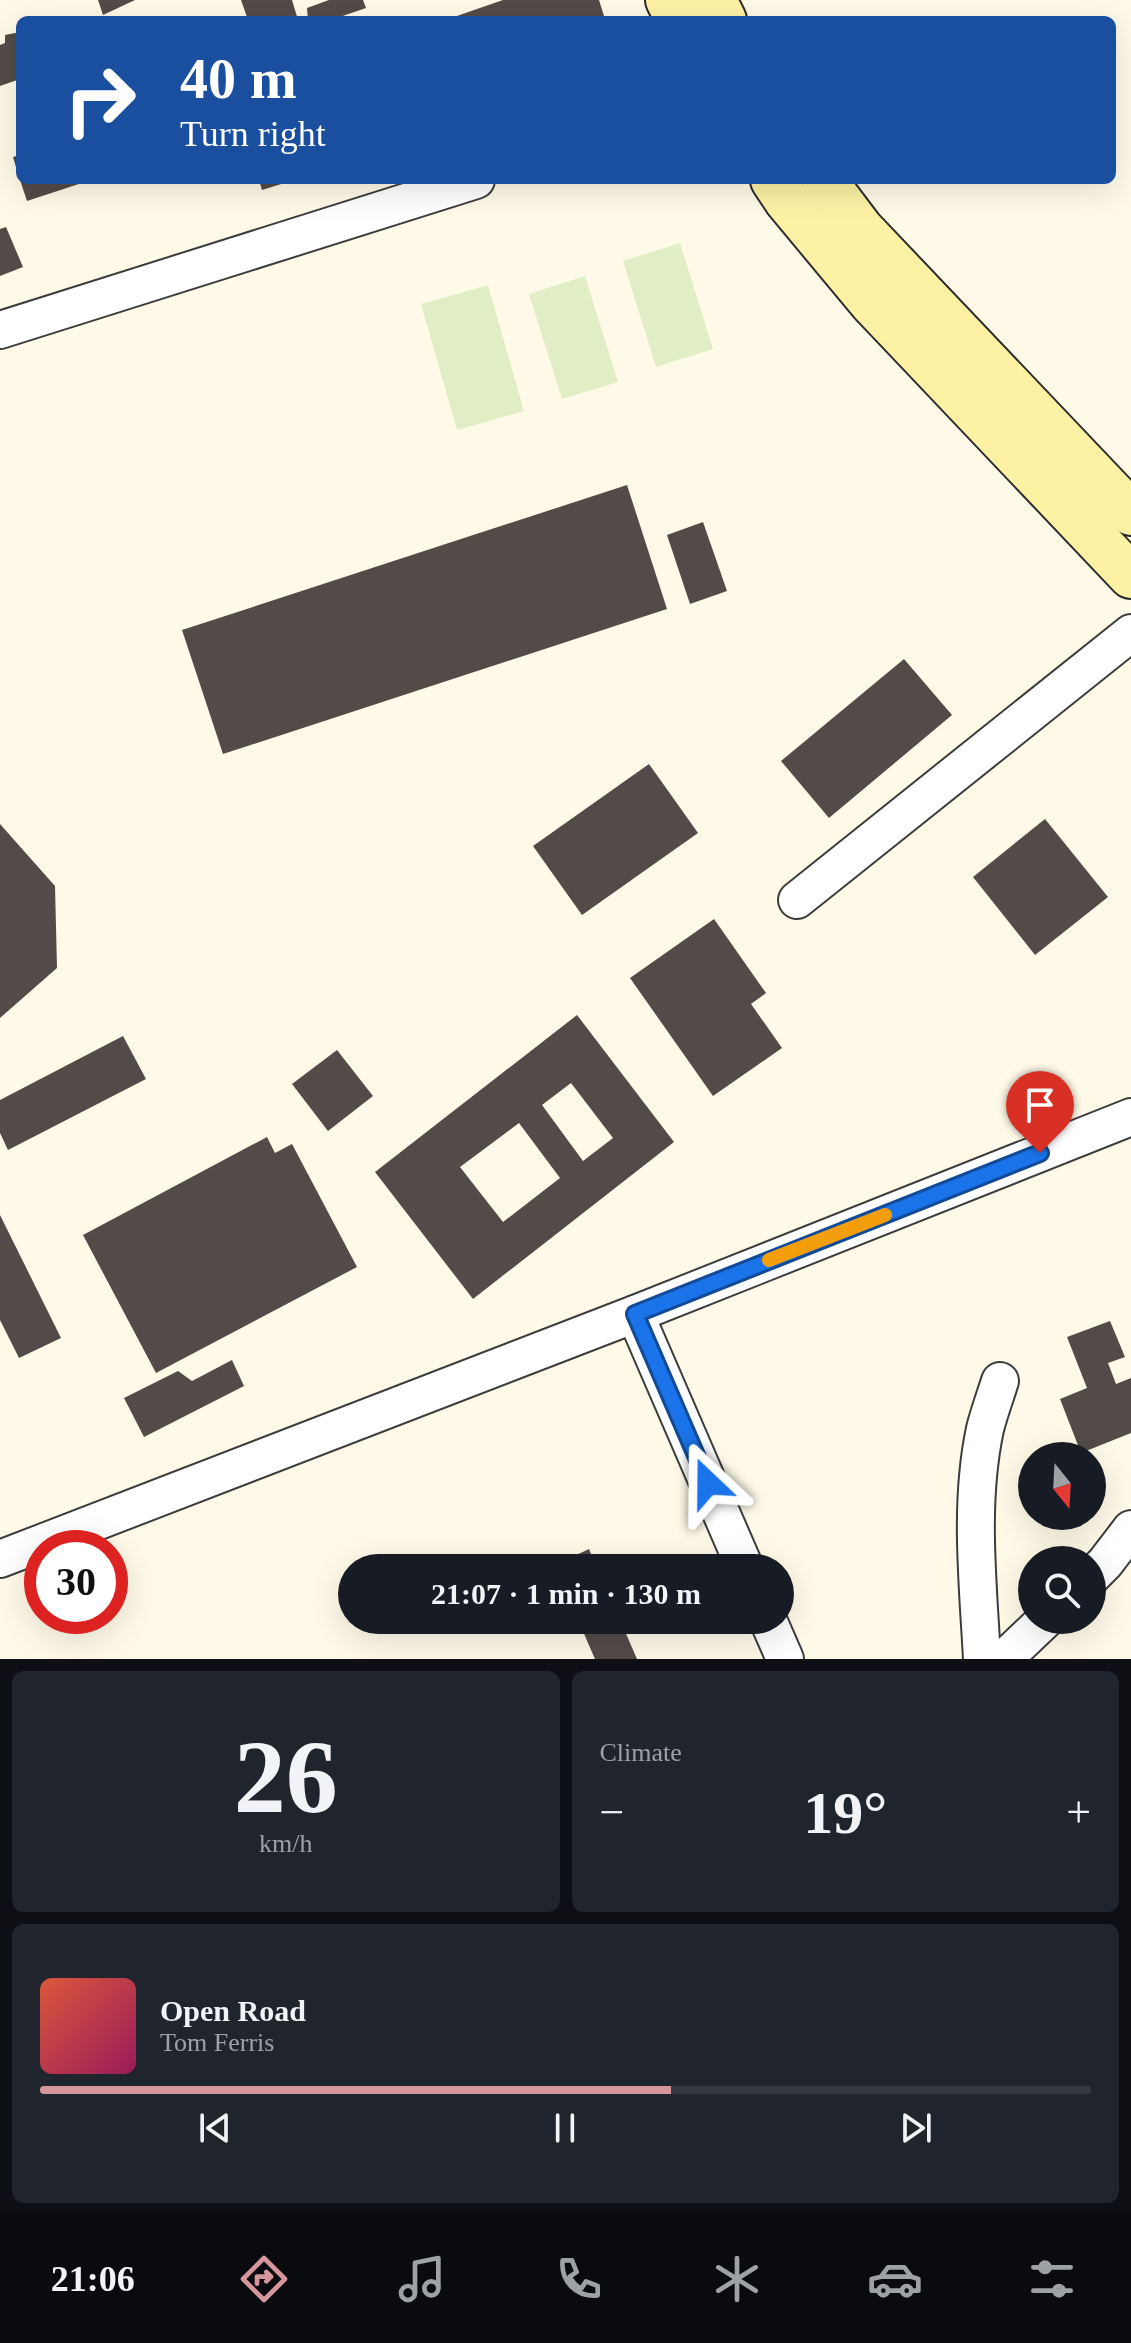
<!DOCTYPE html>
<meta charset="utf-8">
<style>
body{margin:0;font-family:Georgia,serif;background:#20242c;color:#f1f3f6;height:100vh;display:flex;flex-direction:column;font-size:30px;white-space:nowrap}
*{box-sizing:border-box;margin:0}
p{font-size:26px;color:#9ea1a6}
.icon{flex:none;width:44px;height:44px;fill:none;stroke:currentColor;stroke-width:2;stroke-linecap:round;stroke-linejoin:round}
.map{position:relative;height:1659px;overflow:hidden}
.sheet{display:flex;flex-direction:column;gap:12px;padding:12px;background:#0d0f14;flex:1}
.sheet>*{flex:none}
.banner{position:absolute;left:16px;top:16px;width:1100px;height:168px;border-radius:12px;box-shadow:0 8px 32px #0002;background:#1a4fa0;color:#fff;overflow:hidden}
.needle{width:52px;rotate:162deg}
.buttons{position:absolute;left:1018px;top:1442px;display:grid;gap:16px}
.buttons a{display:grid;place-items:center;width:88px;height:88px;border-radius:50%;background:#171b24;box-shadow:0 8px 32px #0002;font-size:40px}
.speed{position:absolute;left:24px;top:1530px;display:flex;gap:16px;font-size:40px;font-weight:700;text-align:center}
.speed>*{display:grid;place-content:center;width:104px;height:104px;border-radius:50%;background:#171b24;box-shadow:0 8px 32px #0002;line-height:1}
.speed .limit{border:12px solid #d22;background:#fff;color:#111}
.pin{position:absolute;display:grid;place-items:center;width:68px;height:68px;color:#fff;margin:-82px -34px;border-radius:50% 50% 50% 0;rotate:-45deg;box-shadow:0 0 8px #0007}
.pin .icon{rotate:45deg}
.me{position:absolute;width:88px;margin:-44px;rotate:337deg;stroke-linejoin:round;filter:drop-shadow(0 0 6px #0008)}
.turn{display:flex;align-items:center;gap:28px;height:168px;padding:0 32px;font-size:36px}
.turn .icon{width:104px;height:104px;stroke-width:2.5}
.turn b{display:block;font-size:56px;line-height:68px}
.big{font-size:60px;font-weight:700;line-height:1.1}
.sheet .tile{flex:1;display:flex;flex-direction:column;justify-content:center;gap:12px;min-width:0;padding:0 28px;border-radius:12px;background:#20242c}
.sheet .dial{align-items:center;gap:0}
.dial b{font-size:104px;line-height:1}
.song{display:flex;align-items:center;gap:24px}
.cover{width:96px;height:96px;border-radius:12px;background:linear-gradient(135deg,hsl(10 70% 55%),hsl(330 70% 35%))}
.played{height:8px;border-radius:4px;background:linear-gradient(90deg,#d6979c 60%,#363941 60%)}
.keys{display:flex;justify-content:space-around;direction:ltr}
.heat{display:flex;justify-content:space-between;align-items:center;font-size:44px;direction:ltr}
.sheet .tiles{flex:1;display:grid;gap:12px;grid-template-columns:1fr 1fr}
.tile:last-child{grid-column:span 2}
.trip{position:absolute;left:338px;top:1554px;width:456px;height:80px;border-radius:40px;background:#171b24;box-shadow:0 8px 32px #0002;font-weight:700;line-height:80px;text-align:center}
.dock{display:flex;height:128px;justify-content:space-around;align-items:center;background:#090b0e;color:#9ea1a6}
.dock .icon{width:56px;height:56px}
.dock .on{color:#d6979c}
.dock b{font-size:36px;color:#f1f3f6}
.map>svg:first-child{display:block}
.pitch{fill:#e1eec5}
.building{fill:#534b47;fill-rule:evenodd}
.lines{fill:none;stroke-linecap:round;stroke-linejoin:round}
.minor-casing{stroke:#3d3d3d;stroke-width:40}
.secondary-casing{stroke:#2c2c2c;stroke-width:48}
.minor{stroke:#fff;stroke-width:36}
.secondary{stroke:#fdf2a4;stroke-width:44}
.route-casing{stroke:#114b97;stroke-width:20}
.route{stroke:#1a73e8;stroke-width:14}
.slow{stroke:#f59e0b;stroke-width:14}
</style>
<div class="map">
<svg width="1131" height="1659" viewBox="0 0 1131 1659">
<rect width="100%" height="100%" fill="#fffae8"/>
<g class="pitch">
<polygon points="680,243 713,349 656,367 623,261"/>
<polygon points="585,276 618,382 562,399 529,294"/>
<polygon points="488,285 524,411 457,430 421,304"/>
</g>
<g class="building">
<polygon points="98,0 135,0 103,15"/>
<polygon points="241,0 292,0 298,20 248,20"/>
<polygon points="329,0 363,0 366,8 331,20 308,20 307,8"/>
<polygon points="503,0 599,0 604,16 592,20 455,20 454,17"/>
<polygon points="20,32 20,79 0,86 0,45 5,43 5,35"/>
<polygon points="20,155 20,177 19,177 13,157"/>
<polygon points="20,180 88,180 88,181 27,201"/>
<polygon points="259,180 291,180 291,181 262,190"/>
<polygon points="6,227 23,267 0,276 0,229"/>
<polygon points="627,485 667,609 223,754 182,630"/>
<polygon points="703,522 727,591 690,604 667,535"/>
<polygon points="904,659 952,715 829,818 781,761"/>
<polygon points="649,764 698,833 582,915 533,846"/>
<polygon points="1045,819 1108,897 1035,955 973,877"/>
<polygon points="0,824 55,886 57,968 0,1018"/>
<polygon points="714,919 766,993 751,1004 782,1048 713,1096 630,978"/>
<path d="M577,1015L674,1142L473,1299L375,1172ZM571,1083L613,1138L583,1161L542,1105ZM519,1123L560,1178L503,1222L460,1167Z"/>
<polygon points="123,1036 146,1079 8,1150 0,1133 0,1100"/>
<polygon points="337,1050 373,1096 328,1131 292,1084"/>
<polygon points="267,1137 275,1153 292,1144 357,1267 156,1373 83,1235"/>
<polygon points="0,1215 61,1338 19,1358 0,1320"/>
<polygon points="1110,1321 1125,1357 1108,1363 1116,1384 1131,1378 1131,1433 1081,1453 1060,1399 1087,1388 1067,1337"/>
<polygon points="232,1360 244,1386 144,1437 124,1398 178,1371 192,1381"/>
<polygon points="589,1549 597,1568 556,1568 555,1565"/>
<polygon points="578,1620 620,1620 637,1659 595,1659"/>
</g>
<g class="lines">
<defs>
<g id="minor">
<polyline points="0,330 476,180"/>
<polyline points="797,900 1131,633"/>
<polyline points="635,1314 745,1568"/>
<polyline points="0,1559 635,1314 1131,1117"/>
<polyline points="1092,1576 1105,1563 1131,1529"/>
<polyline points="768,1620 785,1659"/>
<path d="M982,1659C978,1583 969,1504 985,1429C989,1413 995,1397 1000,1381"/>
<polyline points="1004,1659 1045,1620"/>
</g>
<g id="secondary">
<polyline points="668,0 678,20"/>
<polyline points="714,0 724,20"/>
<polyline points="773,180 787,201 871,302 1131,576"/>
<polyline points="824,180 861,229 1131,513"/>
</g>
</defs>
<use href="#minor" class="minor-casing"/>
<use href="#secondary" class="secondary-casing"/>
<use href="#minor" class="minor"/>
<use href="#secondary" class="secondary"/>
</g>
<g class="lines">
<defs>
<polyline id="route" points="708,1483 635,1314 1040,1153"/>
</defs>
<use href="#route" class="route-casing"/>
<use href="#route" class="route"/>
<polyline class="slow" points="769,1260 885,1215"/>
</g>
</svg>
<div class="buttons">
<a><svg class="needle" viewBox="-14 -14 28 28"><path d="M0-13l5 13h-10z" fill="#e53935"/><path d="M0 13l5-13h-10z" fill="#9ea1a6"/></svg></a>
<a><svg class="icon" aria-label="search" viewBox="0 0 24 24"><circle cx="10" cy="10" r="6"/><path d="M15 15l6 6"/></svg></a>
</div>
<div class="speed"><div class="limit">30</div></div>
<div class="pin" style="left:1040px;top:1153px;background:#d93025"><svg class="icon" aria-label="arrive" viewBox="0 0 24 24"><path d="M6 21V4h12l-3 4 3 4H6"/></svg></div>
<svg class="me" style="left:708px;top:1483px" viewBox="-20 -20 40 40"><path d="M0-17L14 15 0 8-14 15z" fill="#1a73e8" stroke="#fff" stroke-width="4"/></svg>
<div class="trip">21:07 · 1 min · 130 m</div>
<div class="banner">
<div class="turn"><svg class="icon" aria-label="right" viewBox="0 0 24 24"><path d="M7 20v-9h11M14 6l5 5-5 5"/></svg><div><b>40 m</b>Turn right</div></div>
</div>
</div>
<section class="sheet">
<div class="tiles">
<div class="tile dial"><b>26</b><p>km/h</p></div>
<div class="tile"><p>Climate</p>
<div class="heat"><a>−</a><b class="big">19°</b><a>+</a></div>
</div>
<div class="tile">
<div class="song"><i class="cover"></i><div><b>Open Road</b><p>Tom Ferris</p></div></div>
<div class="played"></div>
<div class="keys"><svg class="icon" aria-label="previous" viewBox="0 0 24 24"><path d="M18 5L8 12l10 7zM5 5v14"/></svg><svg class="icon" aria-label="pause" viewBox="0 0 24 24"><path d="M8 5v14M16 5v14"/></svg><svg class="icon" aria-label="next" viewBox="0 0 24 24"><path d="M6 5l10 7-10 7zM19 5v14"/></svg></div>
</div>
</div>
</section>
<nav class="dock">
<b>21:06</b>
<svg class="icon on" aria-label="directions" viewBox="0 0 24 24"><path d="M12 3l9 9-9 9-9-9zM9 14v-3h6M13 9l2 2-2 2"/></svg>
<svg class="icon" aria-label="music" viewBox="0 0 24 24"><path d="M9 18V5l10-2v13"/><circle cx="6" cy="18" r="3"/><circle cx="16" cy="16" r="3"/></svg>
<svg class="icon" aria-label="phone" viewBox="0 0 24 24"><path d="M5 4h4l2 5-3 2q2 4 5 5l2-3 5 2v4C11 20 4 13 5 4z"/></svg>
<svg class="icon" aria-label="climate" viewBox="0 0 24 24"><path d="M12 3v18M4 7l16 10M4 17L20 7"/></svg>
<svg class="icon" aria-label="car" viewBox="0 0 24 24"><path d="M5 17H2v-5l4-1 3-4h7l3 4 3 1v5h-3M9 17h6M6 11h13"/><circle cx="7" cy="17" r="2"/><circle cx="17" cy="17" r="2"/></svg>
<svg class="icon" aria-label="filters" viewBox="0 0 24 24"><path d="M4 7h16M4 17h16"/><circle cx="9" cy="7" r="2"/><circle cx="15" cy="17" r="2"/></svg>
</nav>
